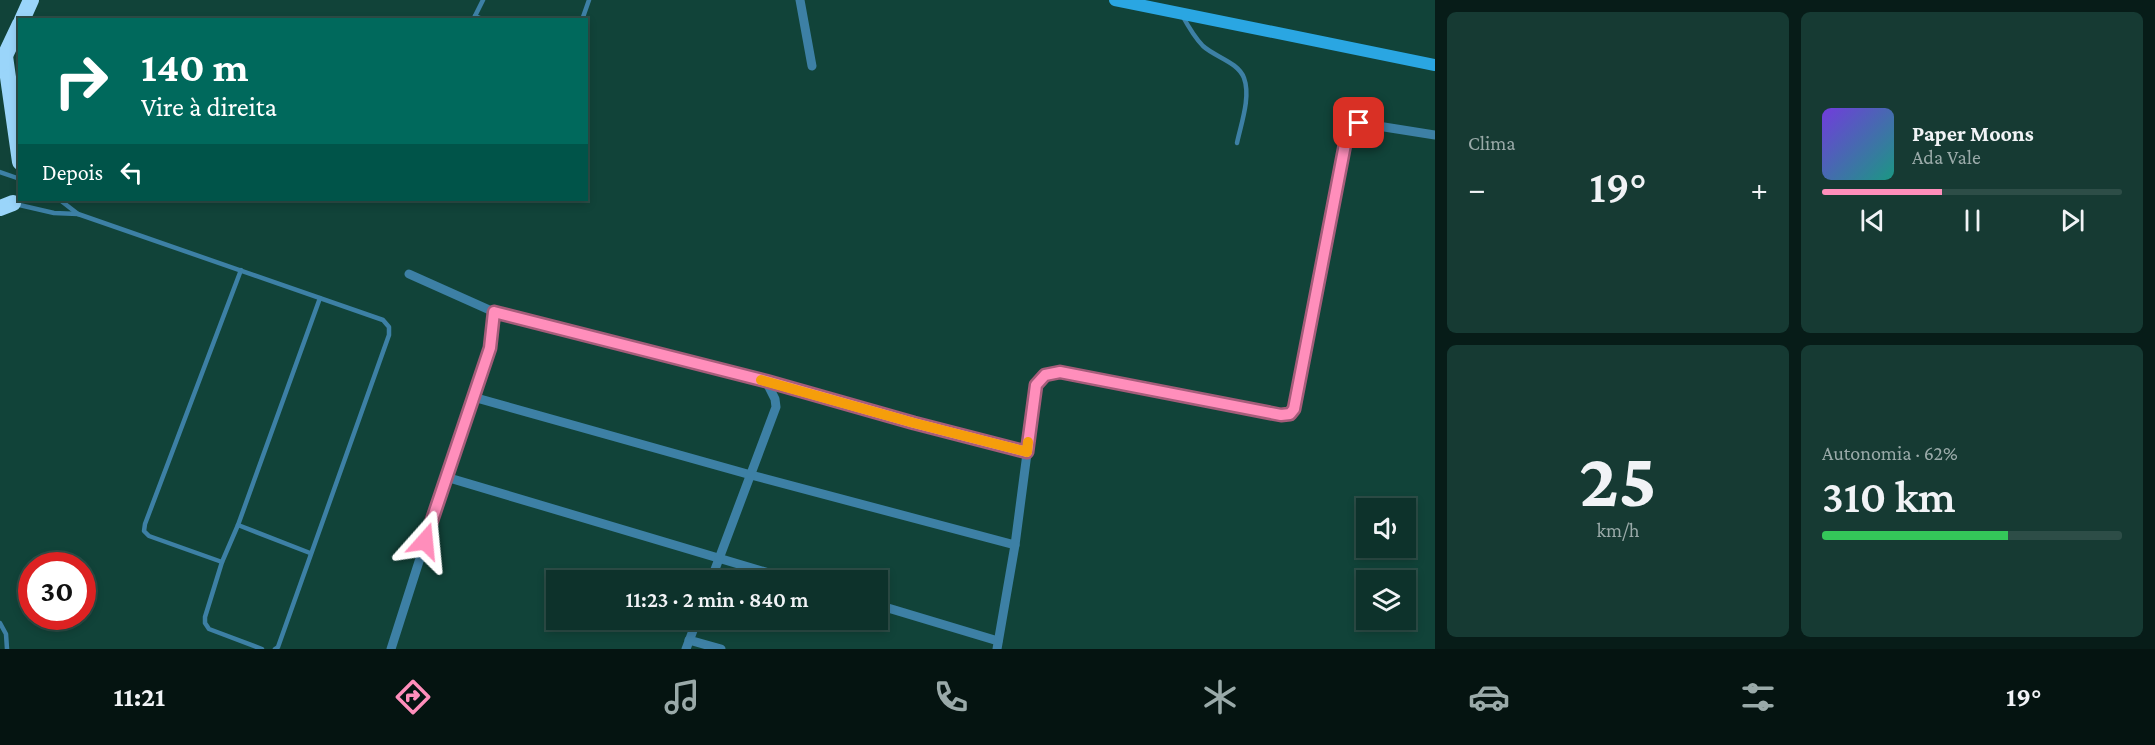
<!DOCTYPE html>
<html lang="pt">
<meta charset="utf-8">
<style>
body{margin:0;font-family:"Crimson Pro",serif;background:#163a33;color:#f1f3f6;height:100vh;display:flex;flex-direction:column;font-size:22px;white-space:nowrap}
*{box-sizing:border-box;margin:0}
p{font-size:20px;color:#9aaaa9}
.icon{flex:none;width:33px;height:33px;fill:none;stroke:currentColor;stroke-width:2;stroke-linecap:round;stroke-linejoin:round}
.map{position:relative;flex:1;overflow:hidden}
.details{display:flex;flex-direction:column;gap:12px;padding:12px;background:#071c18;width:720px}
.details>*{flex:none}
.top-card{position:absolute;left:18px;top:18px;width:570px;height:183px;border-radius:0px;box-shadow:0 3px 9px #0003,0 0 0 2px #2d4d47;background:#00695c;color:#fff;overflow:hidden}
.tools{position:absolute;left:1356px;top:498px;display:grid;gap:12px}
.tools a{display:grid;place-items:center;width:60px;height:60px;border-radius:0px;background:#0d322b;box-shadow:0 3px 9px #0003,0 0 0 2px #2d4d47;font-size:30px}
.speed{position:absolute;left:18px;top:552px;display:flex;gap:12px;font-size:30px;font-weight:700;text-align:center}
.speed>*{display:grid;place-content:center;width:78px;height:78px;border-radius:50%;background:#0d322b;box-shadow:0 3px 9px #0003,0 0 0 2px #2d4d47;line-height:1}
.speed .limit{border:9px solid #d22;background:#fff;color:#111}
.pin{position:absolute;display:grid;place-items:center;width:51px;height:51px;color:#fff;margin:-26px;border-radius:12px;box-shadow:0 3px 9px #0006}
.me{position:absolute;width:66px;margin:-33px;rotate:18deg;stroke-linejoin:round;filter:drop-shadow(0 0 4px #0008)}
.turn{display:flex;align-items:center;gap:21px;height:126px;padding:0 24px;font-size:27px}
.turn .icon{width:78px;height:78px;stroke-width:2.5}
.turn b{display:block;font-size:42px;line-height:51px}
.then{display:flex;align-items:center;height:57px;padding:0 24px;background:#0003;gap:12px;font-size:22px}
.big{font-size:45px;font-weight:600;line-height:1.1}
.details .tile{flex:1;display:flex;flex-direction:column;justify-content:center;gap:9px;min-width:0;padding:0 21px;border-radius:9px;background:#163a33}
.details .dial{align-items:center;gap:0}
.dial b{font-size:78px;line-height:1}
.song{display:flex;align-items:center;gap:18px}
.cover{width:72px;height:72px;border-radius:9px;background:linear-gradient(135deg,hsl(260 70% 55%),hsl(170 70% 35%))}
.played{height:6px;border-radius:3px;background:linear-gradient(90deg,#ff8ebb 40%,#2d4d47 40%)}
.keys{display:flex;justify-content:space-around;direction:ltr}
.heat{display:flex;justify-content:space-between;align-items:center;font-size:33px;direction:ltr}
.charge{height:9px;border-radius:4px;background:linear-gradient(90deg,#34c759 62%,#2d4d47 0)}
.details .tiles{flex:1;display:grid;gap:12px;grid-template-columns:repeat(2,1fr)}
.trip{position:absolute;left:546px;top:570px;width:342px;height:60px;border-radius:0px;background:#0d322b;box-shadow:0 3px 9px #0003,0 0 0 2px #2d4d47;font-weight:600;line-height:60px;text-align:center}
.dock{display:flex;height:96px;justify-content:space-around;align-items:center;background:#051411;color:#9aaaa9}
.dock .icon{width:42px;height:42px}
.dock .selected{color:#ff8ebb}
.dock b{font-size:27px;color:#f1f3f6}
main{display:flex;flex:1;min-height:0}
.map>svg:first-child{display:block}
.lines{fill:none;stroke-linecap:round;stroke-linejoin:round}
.lane{stroke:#3d80a5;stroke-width:4.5}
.street{stroke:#3d80a5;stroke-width:9}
.secondary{stroke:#2aa6e2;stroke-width:12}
.highway{stroke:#9ad5fa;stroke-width:16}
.route-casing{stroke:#a65c7a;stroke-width:15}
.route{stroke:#ff8ebb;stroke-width:10}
.slow{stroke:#f59e0b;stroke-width:10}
</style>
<main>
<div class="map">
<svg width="1435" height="649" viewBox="0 0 1435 649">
<rect width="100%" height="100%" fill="#114339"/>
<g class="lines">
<g class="lane">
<path d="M1182,15C1188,26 1194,37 1203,46C1215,57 1238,62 1244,78C1251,97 1241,124 1237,143"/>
<polyline points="475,16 485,20"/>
<polyline points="473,20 483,0"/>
<polyline points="582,20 589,0"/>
<polyline points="0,172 20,179"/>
<polyline points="60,200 78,214"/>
<polyline points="15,204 54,213 78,214 383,320 389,327 389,335 278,647 275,649"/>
<polyline points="238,525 310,553"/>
<polyline points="222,562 149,536 144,531 145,524 241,270"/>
<polyline points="0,623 6,634 7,649"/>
<polyline points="262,649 209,629 205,623 205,617 222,562 238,525 320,298"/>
</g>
<g class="street">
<polyline points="800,0 812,66"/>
<polyline points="409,274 494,312 766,381 914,423 1027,452"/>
<polyline points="473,397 751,475 1015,545"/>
<polyline points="446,477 792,580"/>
<polyline points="711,580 776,407 775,399 766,381"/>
<polyline points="878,605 998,641"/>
<polyline points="689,640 721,649"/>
<polyline points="391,649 446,477 490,348 494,312"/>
<polyline points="686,649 697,620"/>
<polyline points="997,649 1015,545 1036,385 1045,375 1060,372 1281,415 1290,414 1294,409 1351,125 1359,123 1435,135"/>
</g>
<polyline class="secondary" points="1115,0 1435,65"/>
<g class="highway">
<polyline points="22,20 31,0"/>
<polyline points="5,56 20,162"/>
<polyline points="1,64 20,24"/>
<polyline points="0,208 13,203"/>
</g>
</g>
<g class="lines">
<defs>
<polyline id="route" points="425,541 490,348 494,312 766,381 914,423 1027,452 1036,385 1045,375 1060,372 1281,415 1290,414 1294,409 1347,134 1351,125 1359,123"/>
</defs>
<use href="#route" class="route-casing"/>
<use href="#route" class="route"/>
<polyline class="slow" points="761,380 914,423 1027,452 1028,442"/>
</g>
</svg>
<div class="tools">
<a><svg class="icon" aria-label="sound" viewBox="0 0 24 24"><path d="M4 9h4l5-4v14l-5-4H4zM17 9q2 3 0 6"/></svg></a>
<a><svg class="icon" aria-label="layers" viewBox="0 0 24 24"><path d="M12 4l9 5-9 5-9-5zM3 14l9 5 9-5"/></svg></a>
</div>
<div class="speed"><div class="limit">30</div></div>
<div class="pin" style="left:1359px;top:123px;background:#d93025"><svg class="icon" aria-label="arrive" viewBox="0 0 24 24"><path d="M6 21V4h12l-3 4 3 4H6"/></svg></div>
<svg class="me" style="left:425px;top:541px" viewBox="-20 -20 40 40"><path d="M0-17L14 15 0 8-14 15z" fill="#ff8ebb" stroke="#fff" stroke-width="4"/></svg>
<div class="trip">11:23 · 2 min · 840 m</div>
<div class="top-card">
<div class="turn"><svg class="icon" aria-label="right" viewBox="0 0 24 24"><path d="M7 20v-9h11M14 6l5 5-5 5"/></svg><div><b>140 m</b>Vire à direita</div></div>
<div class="then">Depois<svg class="icon" aria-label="left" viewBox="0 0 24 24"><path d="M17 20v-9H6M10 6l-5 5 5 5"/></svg></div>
</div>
</div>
<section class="details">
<div class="tiles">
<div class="tile"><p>Clima</p>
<div class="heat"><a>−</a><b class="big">19°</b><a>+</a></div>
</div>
<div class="tile">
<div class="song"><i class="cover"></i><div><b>Paper Moons</b><p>Ada Vale</p></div></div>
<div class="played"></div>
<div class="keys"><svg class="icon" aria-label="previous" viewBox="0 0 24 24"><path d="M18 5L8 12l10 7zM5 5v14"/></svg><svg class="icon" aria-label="pause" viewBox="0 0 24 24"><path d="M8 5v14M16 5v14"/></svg><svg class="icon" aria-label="next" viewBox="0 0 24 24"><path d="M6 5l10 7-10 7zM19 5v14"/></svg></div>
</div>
<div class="tile dial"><b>25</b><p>km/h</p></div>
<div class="tile"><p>Autonomia · 62%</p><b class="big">310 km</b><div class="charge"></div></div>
</div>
</section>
</main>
<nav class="dock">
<b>11:21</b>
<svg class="icon selected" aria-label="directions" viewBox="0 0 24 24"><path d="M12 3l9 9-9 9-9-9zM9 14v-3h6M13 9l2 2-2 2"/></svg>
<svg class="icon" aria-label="music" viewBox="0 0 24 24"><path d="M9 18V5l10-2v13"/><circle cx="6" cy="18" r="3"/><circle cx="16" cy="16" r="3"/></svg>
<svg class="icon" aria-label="phone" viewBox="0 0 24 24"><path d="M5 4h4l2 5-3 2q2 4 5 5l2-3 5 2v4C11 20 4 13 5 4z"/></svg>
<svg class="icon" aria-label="climate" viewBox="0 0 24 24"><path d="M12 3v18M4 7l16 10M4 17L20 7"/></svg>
<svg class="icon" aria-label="car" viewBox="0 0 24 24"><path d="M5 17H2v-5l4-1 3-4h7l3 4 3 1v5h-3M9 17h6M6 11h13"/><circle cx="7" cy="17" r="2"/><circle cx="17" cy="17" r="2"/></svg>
<svg class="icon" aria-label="filters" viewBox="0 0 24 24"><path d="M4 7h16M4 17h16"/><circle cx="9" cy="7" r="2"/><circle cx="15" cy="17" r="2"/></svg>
<b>19°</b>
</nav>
